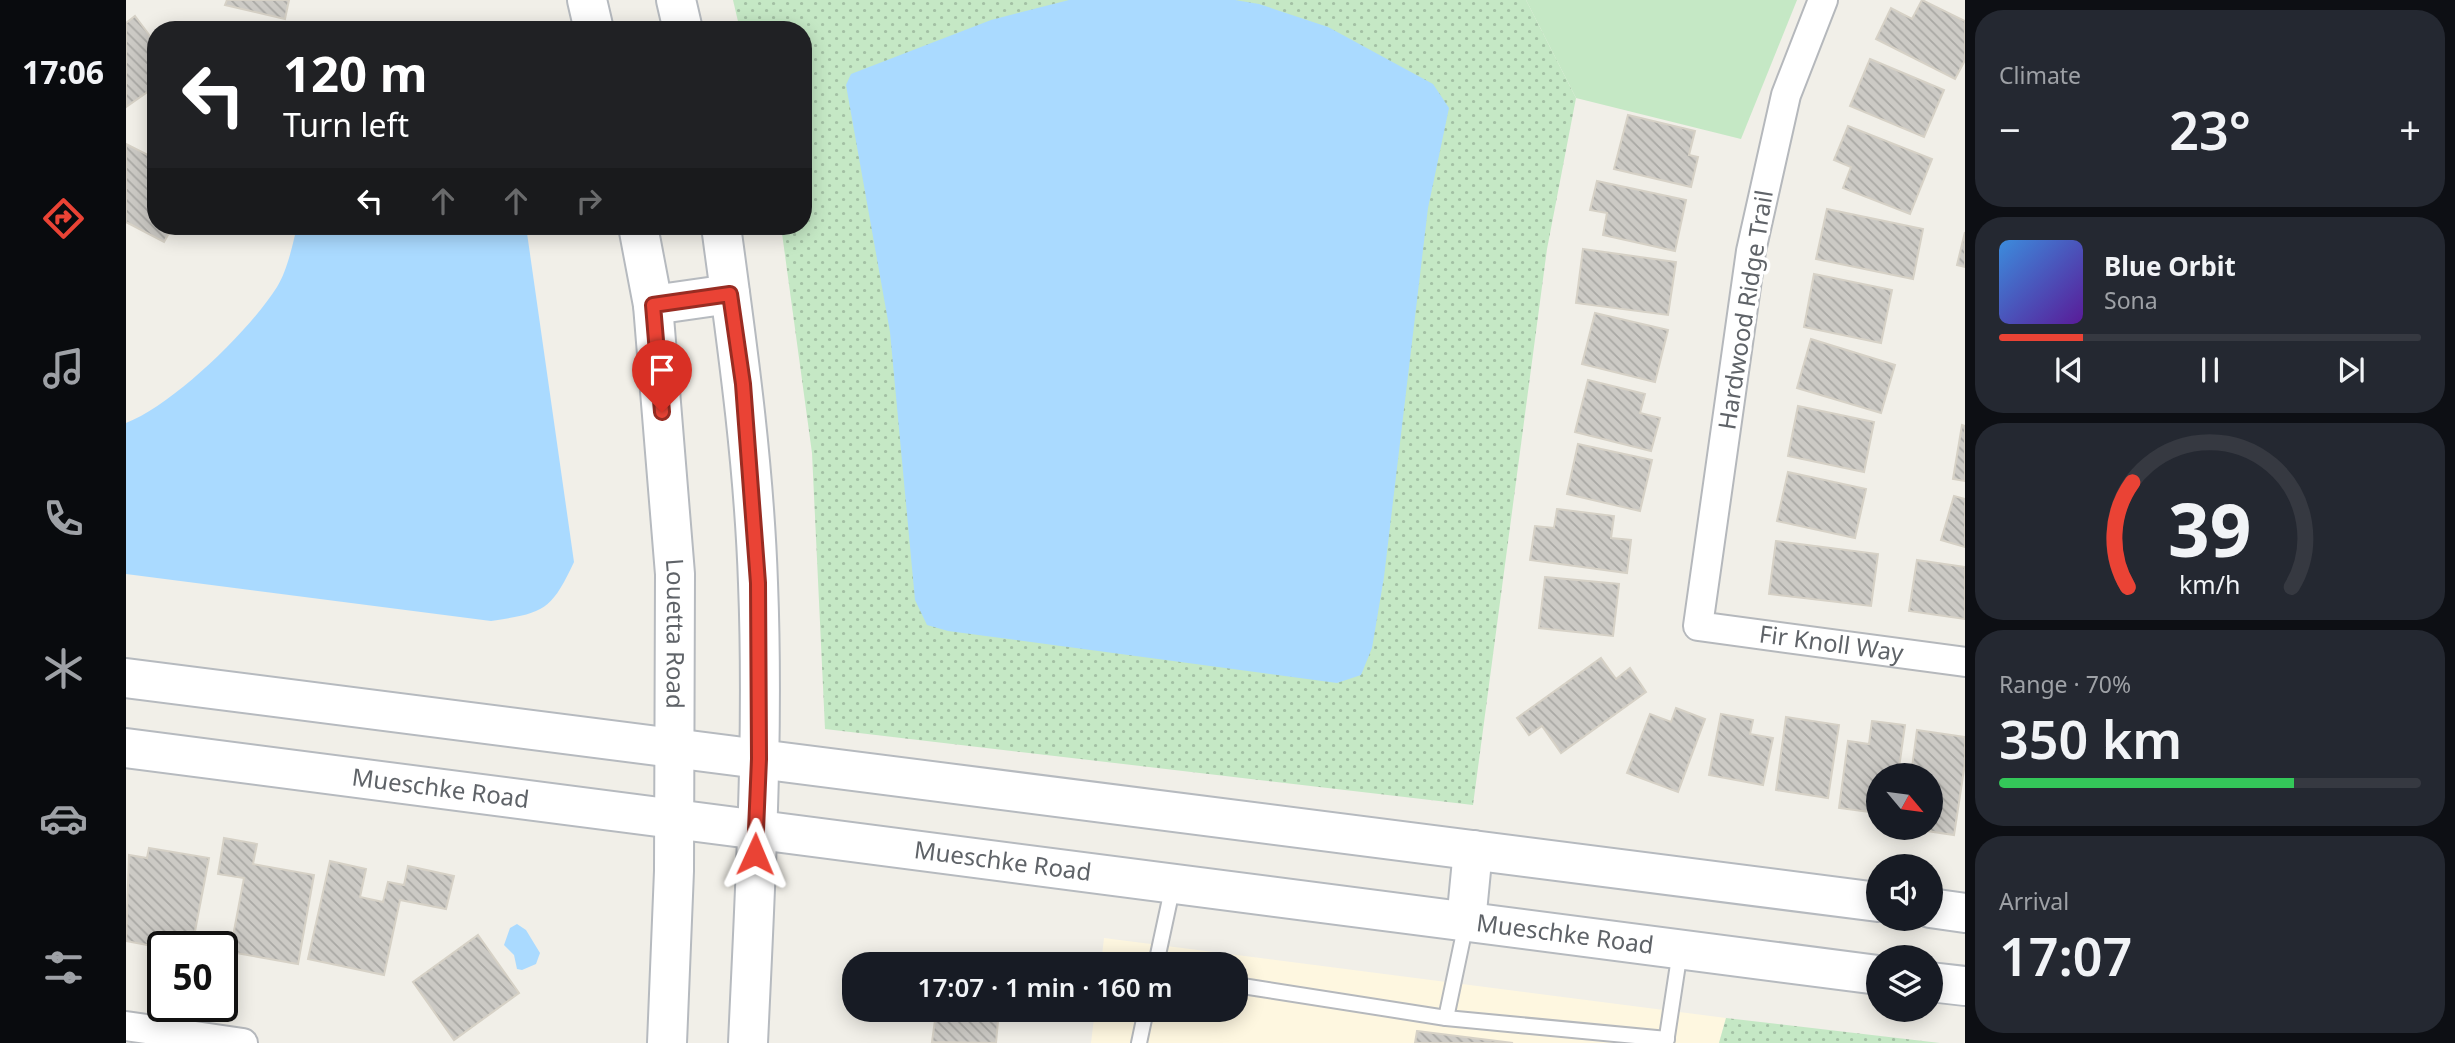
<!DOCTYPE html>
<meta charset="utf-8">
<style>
body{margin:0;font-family:"Noto Sans",sans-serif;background:#242831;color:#f1f3f6;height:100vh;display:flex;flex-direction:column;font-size:26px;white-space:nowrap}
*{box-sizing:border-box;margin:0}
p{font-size:23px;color:#9ea1a6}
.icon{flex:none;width:38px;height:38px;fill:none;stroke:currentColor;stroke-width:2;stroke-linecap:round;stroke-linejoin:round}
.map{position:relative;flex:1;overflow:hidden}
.side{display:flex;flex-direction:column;gap:10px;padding:10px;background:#0d0f14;width:490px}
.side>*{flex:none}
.guide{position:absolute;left:21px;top:21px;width:665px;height:214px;border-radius:28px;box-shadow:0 4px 18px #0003;background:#202124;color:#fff;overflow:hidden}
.needle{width:46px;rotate:119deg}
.buttons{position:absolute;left:1740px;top:763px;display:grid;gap:14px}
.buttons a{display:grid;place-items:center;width:77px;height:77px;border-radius:50%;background:#171b24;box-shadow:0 4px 18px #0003;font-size:35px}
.speed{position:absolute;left:21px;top:931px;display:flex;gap:14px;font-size:35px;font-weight:700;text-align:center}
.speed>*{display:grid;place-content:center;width:91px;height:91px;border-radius:50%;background:#171b24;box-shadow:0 4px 18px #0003;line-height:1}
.speed .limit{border:4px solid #111;border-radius:10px;background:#fff;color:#111}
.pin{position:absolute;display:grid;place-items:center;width:60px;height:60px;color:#fff;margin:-72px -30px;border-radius:50% 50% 50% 0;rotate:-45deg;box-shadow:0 0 7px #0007}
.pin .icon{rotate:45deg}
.me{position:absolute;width:77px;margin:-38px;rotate:1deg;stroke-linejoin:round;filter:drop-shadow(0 0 5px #0008)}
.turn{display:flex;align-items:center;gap:24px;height:147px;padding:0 21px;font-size:32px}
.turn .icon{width:91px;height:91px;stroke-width:2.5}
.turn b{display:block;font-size:49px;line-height:60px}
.lanes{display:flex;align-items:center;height:66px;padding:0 21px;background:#0003;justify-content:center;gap:35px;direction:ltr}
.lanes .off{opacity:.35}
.big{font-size:52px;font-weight:600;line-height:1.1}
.side .tile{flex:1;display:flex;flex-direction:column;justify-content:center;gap:10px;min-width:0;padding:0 24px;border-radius:28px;background:#242831}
.side .dial{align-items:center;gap:0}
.dial svg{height:182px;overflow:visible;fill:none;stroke:#363941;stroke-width:7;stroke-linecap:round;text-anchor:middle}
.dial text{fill:#f1f3f6;stroke:none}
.song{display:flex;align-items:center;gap:21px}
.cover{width:84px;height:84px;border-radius:10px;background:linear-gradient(135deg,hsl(210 70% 55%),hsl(270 70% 35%))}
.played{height:7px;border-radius:4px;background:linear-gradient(90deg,#ea4335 20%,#363941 20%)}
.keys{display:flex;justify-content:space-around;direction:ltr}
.heat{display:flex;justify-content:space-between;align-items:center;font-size:38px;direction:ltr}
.charge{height:10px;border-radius:5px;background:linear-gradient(90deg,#34c759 70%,#363941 0)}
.trip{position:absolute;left:716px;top:952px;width:406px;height:70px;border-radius:28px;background:#171b24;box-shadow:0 4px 18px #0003;font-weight:600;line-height:70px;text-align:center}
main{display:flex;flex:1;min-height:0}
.dock{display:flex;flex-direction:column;width:126px;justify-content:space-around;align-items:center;background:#090b0e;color:#9ea1a6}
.dock .icon{width:49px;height:49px}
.dock .current{color:#ea4335}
.dock b{font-size:32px;color:#f1f3f6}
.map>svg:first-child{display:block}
.commercial{fill:#fef7e0}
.grass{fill:url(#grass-dots)}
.park{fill:#c5e8c5}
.water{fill:#aadaff}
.building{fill:url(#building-back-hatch);stroke:#d6d1c6;stroke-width:2}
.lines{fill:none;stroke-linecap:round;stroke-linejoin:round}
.lane-casing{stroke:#b5b8bc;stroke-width:18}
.street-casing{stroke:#b5b8bc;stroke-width:32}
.secondary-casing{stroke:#b6babf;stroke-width:42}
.lane{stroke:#fff;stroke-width:14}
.street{stroke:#fff;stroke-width:28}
.secondary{stroke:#fff;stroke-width:38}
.route-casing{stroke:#982c22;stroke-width:18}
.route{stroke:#ea4335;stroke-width:12}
.labels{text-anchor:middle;stroke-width:7;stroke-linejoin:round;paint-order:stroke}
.street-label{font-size:24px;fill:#5f6368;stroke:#fff}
</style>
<main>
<nav class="dock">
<b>17:06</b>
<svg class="icon current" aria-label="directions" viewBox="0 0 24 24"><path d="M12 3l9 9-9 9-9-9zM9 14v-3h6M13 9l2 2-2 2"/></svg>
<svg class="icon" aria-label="music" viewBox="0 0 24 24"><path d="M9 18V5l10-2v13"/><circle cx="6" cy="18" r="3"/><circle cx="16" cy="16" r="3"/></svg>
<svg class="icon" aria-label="phone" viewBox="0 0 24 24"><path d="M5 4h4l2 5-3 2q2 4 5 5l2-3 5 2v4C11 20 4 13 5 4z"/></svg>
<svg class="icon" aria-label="climate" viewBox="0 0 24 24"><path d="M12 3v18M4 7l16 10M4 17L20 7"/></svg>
<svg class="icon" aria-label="car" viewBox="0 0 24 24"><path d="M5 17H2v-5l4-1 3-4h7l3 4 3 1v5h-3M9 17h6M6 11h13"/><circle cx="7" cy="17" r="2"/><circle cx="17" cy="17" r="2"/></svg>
<svg class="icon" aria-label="filters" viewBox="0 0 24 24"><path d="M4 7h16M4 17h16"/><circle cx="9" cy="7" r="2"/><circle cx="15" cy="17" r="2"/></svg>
</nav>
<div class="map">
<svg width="1839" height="1043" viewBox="0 0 1839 1043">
<defs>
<pattern id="grass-dots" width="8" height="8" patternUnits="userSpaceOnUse" patternTransform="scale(1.75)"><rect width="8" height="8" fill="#c5e8c5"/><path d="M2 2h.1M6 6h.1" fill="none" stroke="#a3c0a4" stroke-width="1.8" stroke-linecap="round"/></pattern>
<pattern id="building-back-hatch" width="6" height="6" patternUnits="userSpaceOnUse" patternTransform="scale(1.75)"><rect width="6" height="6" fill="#cccac5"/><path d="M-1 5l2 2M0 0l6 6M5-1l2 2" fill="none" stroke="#a9a8a4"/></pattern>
</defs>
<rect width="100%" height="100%" fill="#f1efe8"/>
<polygon class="commercial" points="978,938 1600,1018 1593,1043 965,1043 969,1010 1110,1010 1110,964 975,964"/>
<g class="grass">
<polygon points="607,0 1400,0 1450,98 1421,249 1347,805 699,729 686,453 655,226 677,226 677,30 614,30"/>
<polygon points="1600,1018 1814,1043 1593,1043"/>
</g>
<polygon class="park" points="1400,0 1671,0 1615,139 1450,98"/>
<g class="water">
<polygon points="943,0 1109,0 1133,4 1202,27 1307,84 1323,108 1302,208 1258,577 1246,648 1235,675 1211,683 822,631 801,625 789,600 764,332 720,85 725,74 865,20"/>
<path d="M171,226H400L448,562C425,611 418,613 365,621L0,574V423C47,405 124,330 151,287C161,271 167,244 171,226Z"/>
<polygon points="391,924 400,930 414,953 410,964 396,970 391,969 388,955 378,945 384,928"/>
</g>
<g class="building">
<polygon points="101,0 163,0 159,19 99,5"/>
<polygon points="1796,0 1839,21 1839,60 1829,79 1750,39 1765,8 1786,19"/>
<polygon points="9,16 30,44 30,86 0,107 0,23"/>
<polygon points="1744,59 1818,90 1798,137 1724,106"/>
<polygon points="1502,115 1569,131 1563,155 1572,157 1565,187 1488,169"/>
<polygon points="1722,126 1806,159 1784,214 1717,188 1725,167 1708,160"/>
<polygon points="0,144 30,159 30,226 47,226 38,242 0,222"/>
<polygon points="1471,181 1560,200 1549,251 1477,235 1481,213 1464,210"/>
<polygon points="1701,209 1797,229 1787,279 1690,259"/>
<polygon points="1839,232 1839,267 1831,265"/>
<polygon points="1457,249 1550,262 1542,315 1450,303"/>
<polygon points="1688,274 1766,290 1755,343 1678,327"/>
<polygon points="1469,313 1542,330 1529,382 1456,364"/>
<polygon points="1685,339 1769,365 1755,413 1671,388"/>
<polygon points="1462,380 1519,394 1514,413 1534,418 1525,451 1449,432"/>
<polygon points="1672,406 1748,422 1738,472 1662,456"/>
<polygon points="1836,425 1839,426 1839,481 1827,479"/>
<polygon points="1452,444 1526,460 1514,511 1441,494"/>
<polygon points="1662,472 1740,489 1729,538 1651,521"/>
<polygon points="1828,496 1839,499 1839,547 1815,540"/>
<polygon points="1431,509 1488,516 1485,538 1505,540 1501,573 1404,560 1409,526 1428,528"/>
<polygon points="1650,541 1752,554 1745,606 1643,594"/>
<polygon points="1791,560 1839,567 1839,619 1783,611"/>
<polygon points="1419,577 1493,584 1487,636 1413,628"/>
<polygon points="1475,658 1490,679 1504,668 1520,692 1435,753 1416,726 1403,735 1391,718"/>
<polygon points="1550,708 1579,719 1552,792 1501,773 1524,714 1545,722"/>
<polygon points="1595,714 1627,720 1624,734 1647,738 1637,785 1583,775"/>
<polygon points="1660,717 1713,725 1702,798 1650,790"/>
<polygon points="1746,721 1779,725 1772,775 1752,775 1752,813 1713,808 1722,741 1743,744"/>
<polygon points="1791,730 1839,737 1839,763 1828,835 1781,828 1804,828 1804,775 1785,775"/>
<polygon points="98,838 131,844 127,864 188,875 172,964 104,952 118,878 92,874"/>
<polygon points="23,848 83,858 66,947 37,948 0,941 3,855 21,858"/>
<polygon points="204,861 240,869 234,897 257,902 262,882 278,885 282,866 328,876 320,909 274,900 258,975 182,959"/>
<polygon points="352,935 393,993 328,1040 287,982"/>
<polygon points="810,1013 872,1021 870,1043 806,1042"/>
<polygon points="1291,1031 1387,1043 1289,1043"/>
</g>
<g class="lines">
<defs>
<g id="lane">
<polyline points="1030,964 1047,885"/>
<polyline points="1110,985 1320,1018 1340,923"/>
<polyline points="1320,1018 1541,1039"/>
<polyline points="1013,1043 1020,1010"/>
<polyline points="1540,1043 1554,951"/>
</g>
<g id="street">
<path id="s1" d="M1697,0L1660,95L1625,251L1572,626L1839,662"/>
<polyline points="0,1026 117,1043"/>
</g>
<g id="secondary">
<polyline points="461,0 468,30"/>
<polyline points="550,0 557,30"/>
<path id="s2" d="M512,226L527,305L549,574L548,871L541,1043"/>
<path d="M595,226C611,344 628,463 632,583C638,736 629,890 622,1043"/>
<polyline points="527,305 604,294"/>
<polyline points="0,678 1752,902"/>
<path id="s3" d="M0,748L1752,975"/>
<polyline points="1804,908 1839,913"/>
<polyline points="1340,922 1347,850"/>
<polyline points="1804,982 1839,986"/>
</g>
</defs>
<use href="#lane" class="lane-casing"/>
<use href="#street" class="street-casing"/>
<use href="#secondary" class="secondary-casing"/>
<use href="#lane" class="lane"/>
<use href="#street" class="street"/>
<use href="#secondary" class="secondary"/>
</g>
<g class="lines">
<defs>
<polyline id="route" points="536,412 527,305 604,294 617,384 632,583 633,759 629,854"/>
</defs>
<use href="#route" class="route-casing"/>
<use href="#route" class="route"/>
</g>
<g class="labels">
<g class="street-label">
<text transform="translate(1620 310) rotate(-81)" y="8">Hardwood Ridge Trail</text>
<text dy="8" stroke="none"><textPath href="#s2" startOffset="410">Louetta Road</textPath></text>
<text dy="8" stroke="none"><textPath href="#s1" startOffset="775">Fir Knoll Way</textPath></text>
<text dy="8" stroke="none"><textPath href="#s3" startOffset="317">Mueschke Road</textPath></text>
<text dy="8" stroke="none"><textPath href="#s3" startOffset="884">Mueschke Road</textPath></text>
<text dy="8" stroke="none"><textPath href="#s3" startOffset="1451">Mueschke Road</textPath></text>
</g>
</g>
</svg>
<div class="buttons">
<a><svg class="needle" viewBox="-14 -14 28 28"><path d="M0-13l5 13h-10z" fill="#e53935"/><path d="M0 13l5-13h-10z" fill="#9ea1a6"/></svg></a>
<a><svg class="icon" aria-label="sound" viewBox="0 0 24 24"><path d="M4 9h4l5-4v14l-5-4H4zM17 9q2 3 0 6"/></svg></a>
<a><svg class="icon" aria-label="layers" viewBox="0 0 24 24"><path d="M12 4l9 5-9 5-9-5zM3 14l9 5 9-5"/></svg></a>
</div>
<div class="speed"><div class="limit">50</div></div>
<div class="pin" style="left:536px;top:412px;background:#d93025"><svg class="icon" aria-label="arrive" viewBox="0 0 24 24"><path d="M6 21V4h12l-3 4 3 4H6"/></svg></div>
<svg class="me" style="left:629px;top:854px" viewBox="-20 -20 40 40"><path d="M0-17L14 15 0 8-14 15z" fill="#ea4335" stroke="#fff" stroke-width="4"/></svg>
<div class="trip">17:07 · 1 min · 160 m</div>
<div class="guide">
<div class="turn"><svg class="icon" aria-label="left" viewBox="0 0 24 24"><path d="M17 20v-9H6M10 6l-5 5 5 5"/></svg><div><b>120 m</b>Turn left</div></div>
<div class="lanes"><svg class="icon" aria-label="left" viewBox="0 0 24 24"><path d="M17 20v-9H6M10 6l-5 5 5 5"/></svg><svg class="icon off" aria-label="ahead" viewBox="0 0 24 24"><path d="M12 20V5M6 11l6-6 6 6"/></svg><svg class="icon off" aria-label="ahead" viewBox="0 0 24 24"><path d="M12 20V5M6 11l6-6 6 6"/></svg><svg class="icon off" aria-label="right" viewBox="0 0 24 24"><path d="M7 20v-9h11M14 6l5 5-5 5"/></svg></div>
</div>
</div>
<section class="side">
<div class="tile"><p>Climate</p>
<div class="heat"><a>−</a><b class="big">23°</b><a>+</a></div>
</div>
<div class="tile">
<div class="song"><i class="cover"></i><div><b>Blue Orbit</b><p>Sona</p></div></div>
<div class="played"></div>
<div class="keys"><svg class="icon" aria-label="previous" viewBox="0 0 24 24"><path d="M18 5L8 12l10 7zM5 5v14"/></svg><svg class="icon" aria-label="pause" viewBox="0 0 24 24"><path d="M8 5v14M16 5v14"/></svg><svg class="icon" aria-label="next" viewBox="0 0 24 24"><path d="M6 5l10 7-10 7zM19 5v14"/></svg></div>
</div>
<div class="tile dial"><svg viewBox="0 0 100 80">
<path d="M14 69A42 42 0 1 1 86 69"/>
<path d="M14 69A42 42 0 0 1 16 23" stroke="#ea4335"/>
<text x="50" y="56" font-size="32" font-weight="700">39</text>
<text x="50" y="72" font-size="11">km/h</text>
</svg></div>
<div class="tile"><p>Range · 70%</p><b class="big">350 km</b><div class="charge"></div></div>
<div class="tile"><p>Arrival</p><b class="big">17:07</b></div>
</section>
</main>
